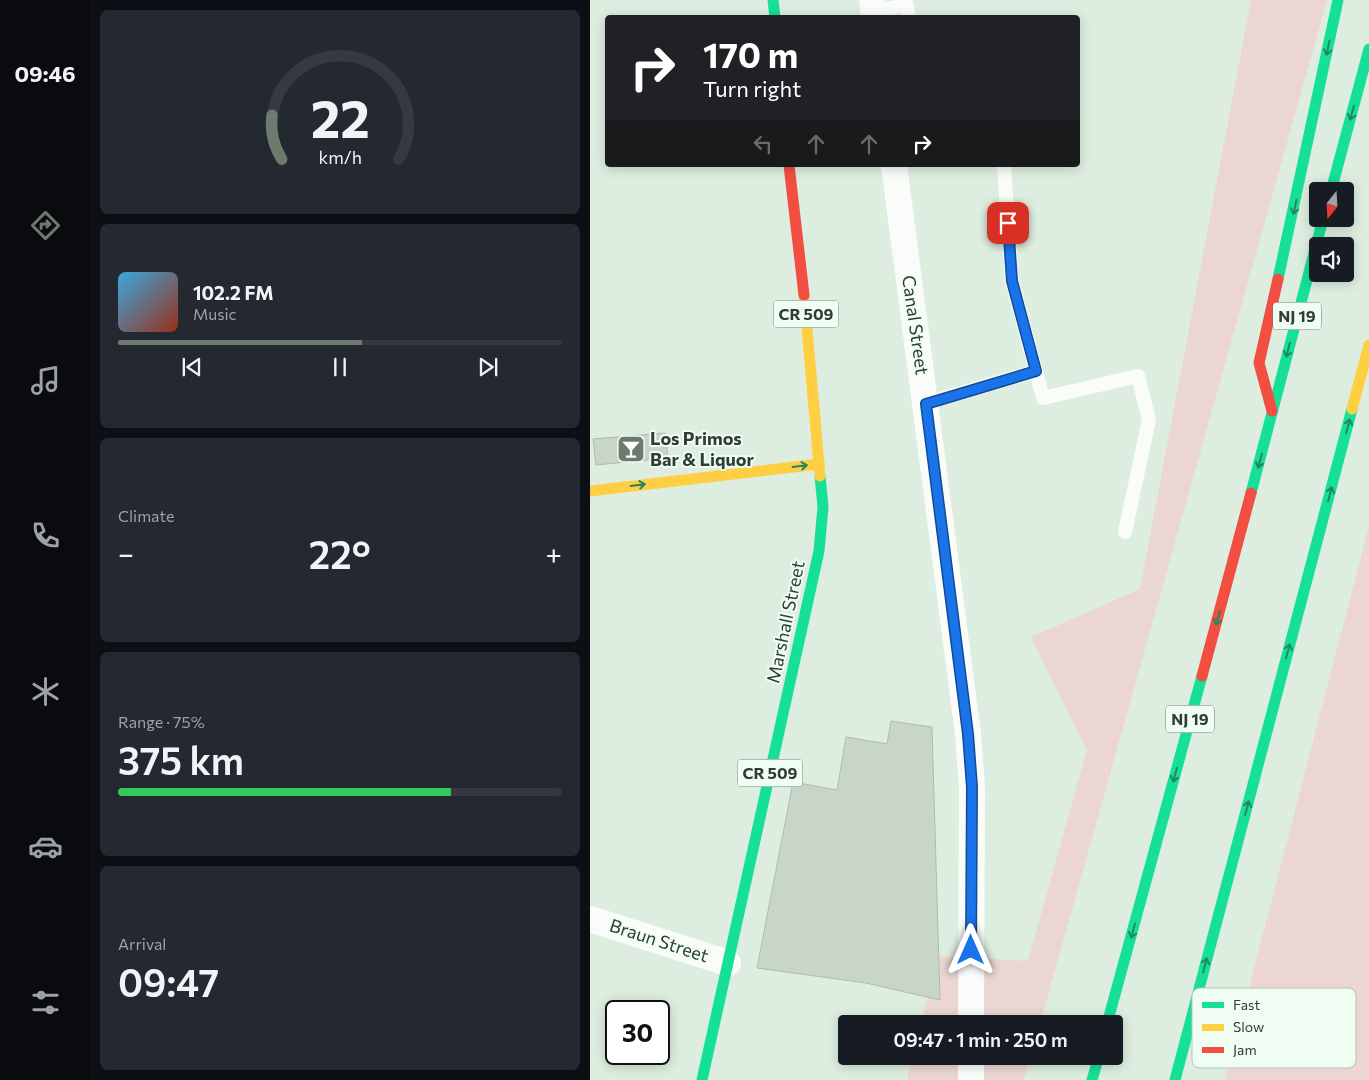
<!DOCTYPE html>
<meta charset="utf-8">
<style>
body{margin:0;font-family:Commissioner,sans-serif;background:#242831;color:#f1f3f6;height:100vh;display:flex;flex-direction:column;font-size:19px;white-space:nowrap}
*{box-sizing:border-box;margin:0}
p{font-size:16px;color:#9ea1a6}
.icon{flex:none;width:28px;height:28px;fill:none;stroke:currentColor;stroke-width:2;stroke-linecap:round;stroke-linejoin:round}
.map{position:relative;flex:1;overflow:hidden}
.panel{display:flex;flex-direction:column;gap:10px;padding:10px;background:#0d0f14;width:500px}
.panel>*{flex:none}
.banner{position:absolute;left:15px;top:15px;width:475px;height:152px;border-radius:5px;box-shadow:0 2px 12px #0003;background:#202124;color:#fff;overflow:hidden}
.needle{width:32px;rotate:198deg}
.controls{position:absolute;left:719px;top:182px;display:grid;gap:10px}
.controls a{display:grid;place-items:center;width:45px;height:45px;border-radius:5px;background:#171b24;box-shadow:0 2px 12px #0003;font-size:25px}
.speed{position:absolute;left:15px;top:1000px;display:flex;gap:10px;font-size:25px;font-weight:700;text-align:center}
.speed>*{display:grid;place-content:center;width:65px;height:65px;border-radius:50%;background:#171b24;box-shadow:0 2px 12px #0003;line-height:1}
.speed .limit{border:2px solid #111;border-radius:8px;background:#fff;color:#111}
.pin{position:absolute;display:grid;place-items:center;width:42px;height:42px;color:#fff;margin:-21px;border-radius:10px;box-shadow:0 2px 8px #0006}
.me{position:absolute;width:55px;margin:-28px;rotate:0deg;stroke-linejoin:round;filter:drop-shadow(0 0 4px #0008)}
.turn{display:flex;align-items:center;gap:18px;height:105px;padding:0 15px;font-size:22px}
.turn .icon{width:65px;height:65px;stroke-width:2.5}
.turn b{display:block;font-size:35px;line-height:42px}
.lanes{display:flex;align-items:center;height:48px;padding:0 15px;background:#0003;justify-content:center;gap:25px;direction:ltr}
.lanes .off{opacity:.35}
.big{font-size:38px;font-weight:600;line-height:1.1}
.panel .tile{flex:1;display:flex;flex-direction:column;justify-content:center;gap:8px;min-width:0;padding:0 18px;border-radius:8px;background:#242831}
.panel .dial{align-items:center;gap:0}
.dial svg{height:130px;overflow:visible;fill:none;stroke:#363941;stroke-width:7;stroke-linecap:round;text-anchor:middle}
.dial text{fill:#f1f3f6;stroke:none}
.song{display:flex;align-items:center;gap:15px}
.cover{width:60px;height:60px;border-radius:8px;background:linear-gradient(135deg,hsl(200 70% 55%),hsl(10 70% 35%))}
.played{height:5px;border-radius:2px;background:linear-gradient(90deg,#6d7b6f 55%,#363941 55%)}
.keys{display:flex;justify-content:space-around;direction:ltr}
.heat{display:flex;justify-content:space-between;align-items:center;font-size:28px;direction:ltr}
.charge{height:8px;border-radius:4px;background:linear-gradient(90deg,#34c759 75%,#363941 0)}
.trip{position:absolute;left:248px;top:1015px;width:285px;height:50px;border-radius:5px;background:#171b24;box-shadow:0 2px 12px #0003;font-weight:600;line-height:50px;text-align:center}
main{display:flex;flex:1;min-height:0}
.dock{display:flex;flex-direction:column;width:90px;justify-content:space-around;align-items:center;background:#090b0e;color:#9ea1a6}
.dock .icon{width:35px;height:35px}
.dock .selected{color:#6d7b6f}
.dock b{font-size:22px;color:#f1f3f6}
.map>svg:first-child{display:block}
.green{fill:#ebd6d1}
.building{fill:#c8d6ca;stroke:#aebbb1}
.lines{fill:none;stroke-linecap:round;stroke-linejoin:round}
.lane{stroke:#fafcfa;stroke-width:14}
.street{stroke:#fafcfa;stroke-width:26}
.fast{stroke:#16e098;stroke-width:11}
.slow{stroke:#ffcf43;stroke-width:11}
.jam{stroke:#f24e42;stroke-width:11}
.oneway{stroke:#248660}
.route-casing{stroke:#114b97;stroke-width:12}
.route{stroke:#1a73e8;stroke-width:9}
.labels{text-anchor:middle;stroke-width:4;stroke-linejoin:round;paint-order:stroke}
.shield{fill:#f0fdf2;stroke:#6a776c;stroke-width:1}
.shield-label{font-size:16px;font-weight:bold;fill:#303d32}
.street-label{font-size:18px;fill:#303d32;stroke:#f0fdf2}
.poi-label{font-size:18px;font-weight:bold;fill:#303d32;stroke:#f0fdf2;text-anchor:start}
.key{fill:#f0fdf2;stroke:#b6c3b8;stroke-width:1}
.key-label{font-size:14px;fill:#303d32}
</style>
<main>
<nav class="dock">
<b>09:46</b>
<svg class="icon selected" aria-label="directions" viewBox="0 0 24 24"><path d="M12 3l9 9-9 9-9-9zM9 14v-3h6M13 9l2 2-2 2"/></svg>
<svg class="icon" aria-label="music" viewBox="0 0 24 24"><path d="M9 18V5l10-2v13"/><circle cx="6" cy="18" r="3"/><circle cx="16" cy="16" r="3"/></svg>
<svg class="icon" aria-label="phone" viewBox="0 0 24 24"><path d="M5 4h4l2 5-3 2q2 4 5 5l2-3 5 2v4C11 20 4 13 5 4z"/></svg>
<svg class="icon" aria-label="climate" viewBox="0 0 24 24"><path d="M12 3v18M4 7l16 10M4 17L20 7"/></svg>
<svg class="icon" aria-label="car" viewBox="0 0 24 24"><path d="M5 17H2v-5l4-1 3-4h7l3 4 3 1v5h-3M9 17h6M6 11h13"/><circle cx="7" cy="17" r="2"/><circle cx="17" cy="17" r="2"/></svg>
<svg class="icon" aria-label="filters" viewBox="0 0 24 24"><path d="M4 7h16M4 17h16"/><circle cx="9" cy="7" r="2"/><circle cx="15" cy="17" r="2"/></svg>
</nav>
<section class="panel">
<div class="tile dial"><svg viewBox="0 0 100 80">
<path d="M14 69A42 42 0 1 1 86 69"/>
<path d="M14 69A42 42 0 0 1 8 42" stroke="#6d7b6f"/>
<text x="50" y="56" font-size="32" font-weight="700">22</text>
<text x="50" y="72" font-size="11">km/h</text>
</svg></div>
<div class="tile">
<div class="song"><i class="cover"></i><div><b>102.2 FM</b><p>Music</p></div></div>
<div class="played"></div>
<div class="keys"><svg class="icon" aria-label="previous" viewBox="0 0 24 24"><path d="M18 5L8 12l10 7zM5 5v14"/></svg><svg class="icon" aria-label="pause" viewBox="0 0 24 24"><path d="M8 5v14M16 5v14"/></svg><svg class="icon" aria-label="next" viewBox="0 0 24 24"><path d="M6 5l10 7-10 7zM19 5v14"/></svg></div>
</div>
<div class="tile"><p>Climate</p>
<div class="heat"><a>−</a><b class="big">22°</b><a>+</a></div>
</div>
<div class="tile"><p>Range · 75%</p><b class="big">375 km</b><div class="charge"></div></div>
<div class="tile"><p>Arrival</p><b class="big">09:47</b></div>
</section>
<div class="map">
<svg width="779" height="1080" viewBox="0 0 779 1080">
<rect width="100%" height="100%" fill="#ddeee0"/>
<g class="green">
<polygon points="661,0 737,0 450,1024 331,1024 349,956 438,961 497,750 441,637 550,589"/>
<polygon points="779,526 779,1080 635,1080"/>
<polygon points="323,1056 441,1056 434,1080 317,1080"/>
</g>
<g class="building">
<polygon points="75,433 78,458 6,465 3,439"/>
<polygon points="301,721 342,727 350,1000 276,983 167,968 203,782 247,790 256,737 297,744"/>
</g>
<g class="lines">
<g class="lane">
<polyline points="283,11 317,5 319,18"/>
<polyline points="414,165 422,281 453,398 548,376 559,420 535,532"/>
<polyline points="336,403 446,371"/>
</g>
<g class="street">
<polyline points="282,0 284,18"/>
<polyline points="304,165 378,734 382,787 381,1024"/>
<polyline points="0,919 138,963"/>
<polyline points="381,1080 381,1056"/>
</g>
<g class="fast">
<polyline points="183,0 185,18"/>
<polyline points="741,191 779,49"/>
<polyline points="688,279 748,0"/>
<polyline points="661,493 733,219"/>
<polyline points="517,1024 612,676"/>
<polyline points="112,1080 229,551 233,507 230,476"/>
<polyline points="502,1080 509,1056"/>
<polyline points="585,1080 762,409"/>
</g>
<g class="slow">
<polyline points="214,295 230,476"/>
<polyline points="762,409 779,345"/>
<polyline points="0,491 229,464"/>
</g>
<g class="jam">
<polyline points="199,165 214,295"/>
<polyline points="682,411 669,363 688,279"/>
<polyline points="612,676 661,493"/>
</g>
</g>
<defs><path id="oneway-shaft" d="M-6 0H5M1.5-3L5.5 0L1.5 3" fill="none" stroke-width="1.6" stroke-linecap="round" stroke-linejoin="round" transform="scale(1.25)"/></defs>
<g class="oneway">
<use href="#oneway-shaft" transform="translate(738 48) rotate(101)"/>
<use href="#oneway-shaft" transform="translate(762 113) rotate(105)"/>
<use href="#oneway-shaft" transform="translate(705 207) rotate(102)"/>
<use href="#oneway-shaft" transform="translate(698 350) rotate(105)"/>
<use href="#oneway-shaft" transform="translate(758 426) rotate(-75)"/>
<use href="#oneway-shaft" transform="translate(670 461) rotate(105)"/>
<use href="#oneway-shaft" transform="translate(210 466) rotate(-7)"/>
<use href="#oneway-shaft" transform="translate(48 485) rotate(-7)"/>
<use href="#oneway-shaft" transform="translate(740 494) rotate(-75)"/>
<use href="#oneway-shaft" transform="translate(628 618) rotate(105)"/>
<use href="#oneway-shaft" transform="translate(698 651) rotate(-75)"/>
<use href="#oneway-shaft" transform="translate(585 775) rotate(105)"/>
<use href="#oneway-shaft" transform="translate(657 808) rotate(-75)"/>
<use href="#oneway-shaft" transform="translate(543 931) rotate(105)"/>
<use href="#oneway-shaft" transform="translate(615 965) rotate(-75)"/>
</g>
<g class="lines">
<defs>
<polyline id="route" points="381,950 382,787 378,734 336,404 446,371 422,281 418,223"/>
</defs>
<use href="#route" class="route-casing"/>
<use href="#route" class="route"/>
</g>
<defs>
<symbol id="bar-square" viewBox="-11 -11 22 22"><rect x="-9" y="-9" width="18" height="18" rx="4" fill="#6d7b6f" stroke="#f0fdf2"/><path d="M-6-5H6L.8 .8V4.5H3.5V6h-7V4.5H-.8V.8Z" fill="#fff"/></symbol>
</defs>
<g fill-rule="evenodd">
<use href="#bar-square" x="25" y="433" width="32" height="32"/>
</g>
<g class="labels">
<g class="shield">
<rect x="183.5" y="300.5" width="65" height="27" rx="4"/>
<rect x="683" y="302.5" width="48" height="27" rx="4"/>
<rect x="576" y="705.5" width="48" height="27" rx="4"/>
<rect x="147.5" y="759.5" width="65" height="27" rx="4"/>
</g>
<g class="shield-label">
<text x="216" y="320">CR 509</text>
<text x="707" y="322">NJ 19</text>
<text x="600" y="725">NJ 19</text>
<text x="180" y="779">CR 509</text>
</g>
<g class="street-label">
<text transform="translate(325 325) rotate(82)" y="6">Canal Street</text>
<text transform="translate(196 622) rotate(-78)" y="6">Marshall Street</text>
<text transform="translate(69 941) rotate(18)" y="6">Braun Street</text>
</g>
<g class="poi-label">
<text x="60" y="445">Los Primos<tspan x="60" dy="21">Bar &amp; Liquor</tspan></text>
</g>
</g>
<rect x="602" y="988" width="164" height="80" rx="8" class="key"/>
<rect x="612" y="1002" width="22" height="6" fill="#16e098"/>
<rect x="612" y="1024" width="22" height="7" fill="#ffcf43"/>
<rect x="612" y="1047" width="22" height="6" fill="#f24e42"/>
<g class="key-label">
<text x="643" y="1010">Fast</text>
<text x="643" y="1032">Slow</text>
<text x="643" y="1055">Jam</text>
</g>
</svg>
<div class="controls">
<a><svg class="needle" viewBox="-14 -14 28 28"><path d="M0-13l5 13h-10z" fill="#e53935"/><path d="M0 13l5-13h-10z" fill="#9ea1a6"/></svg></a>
<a><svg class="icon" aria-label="sound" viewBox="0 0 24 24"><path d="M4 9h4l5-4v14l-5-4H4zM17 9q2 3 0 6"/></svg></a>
</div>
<div class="speed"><div class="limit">30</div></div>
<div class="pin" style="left:418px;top:223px;background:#d93025"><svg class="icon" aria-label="arrive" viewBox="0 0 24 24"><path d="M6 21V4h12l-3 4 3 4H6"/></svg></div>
<svg class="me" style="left:381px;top:950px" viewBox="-20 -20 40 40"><path d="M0-17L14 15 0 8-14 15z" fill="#1a73e8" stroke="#fff" stroke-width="4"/></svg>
<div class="trip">09:47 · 1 min · 250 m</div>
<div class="banner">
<div class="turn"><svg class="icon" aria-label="right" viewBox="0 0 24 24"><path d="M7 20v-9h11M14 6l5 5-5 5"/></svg><div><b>170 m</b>Turn right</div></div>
<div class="lanes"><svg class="icon off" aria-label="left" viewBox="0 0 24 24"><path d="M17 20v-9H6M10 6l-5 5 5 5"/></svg><svg class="icon off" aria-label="ahead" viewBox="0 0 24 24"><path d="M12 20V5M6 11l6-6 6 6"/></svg><svg class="icon off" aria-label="ahead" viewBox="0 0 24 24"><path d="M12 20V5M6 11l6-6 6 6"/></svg><svg class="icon" aria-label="right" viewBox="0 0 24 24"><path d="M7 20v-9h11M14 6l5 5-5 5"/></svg></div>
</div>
</div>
</main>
